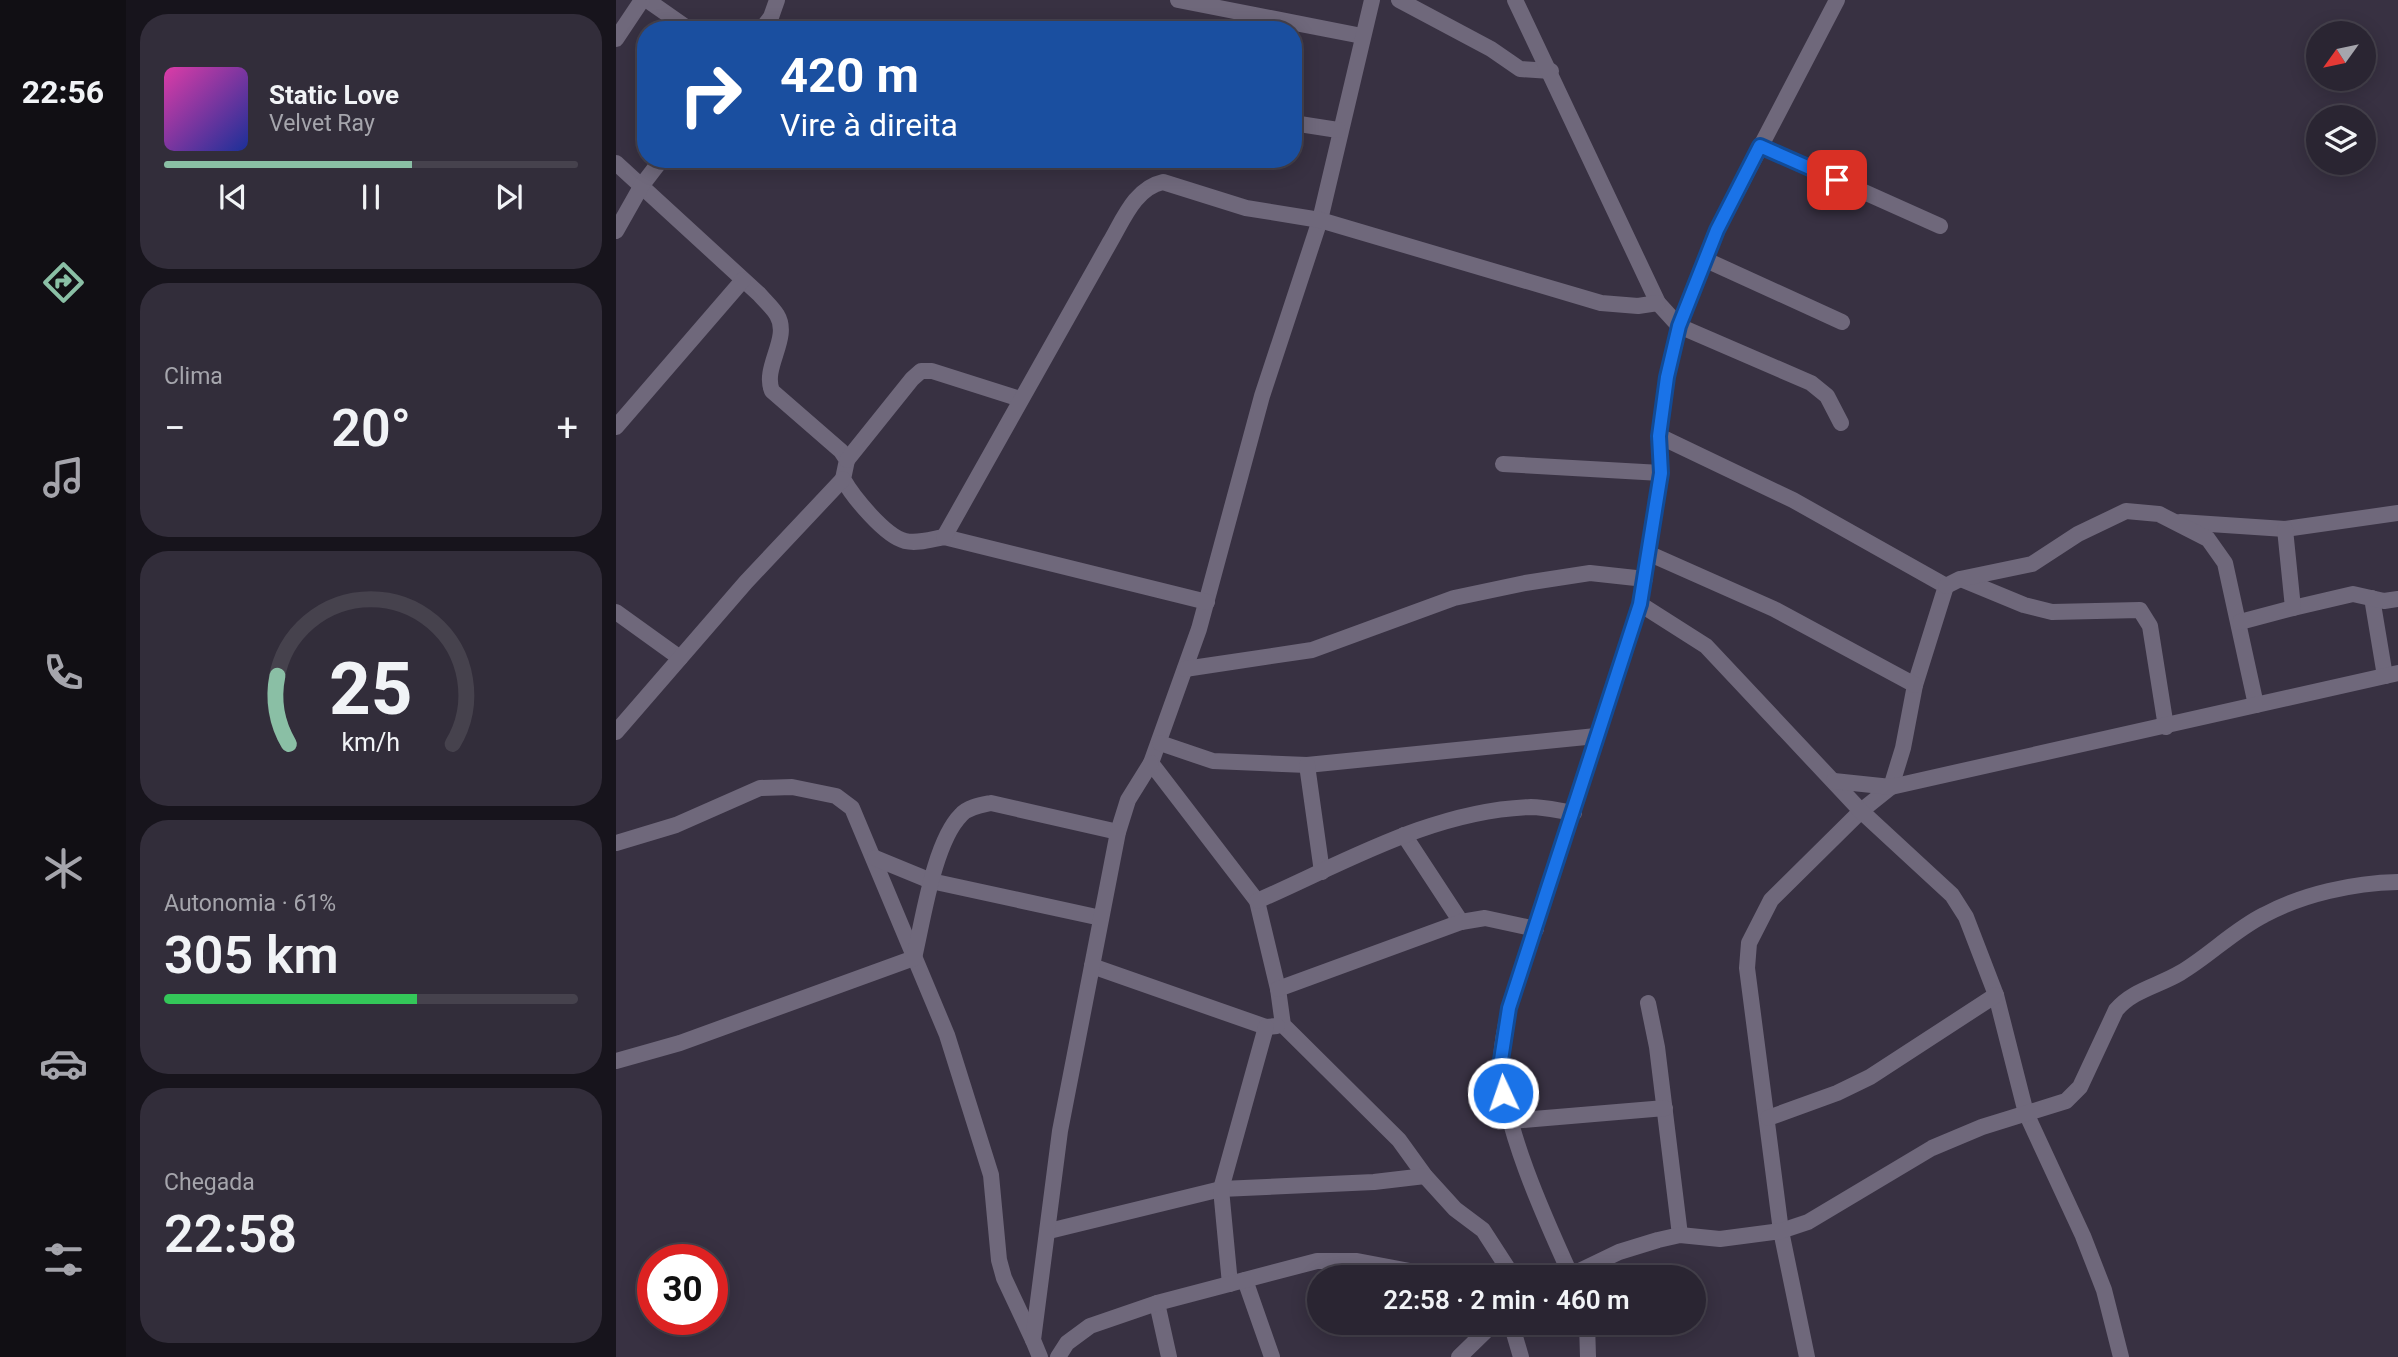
<!DOCTYPE html>
<html lang="pt">
<meta charset="utf-8">
<style>
body{margin:0;font-family:Roboto,sans-serif;background:#322d3a;color:#f1f3f6;height:100vh;display:flex;flex-direction:column;font-size:26px;white-space:nowrap}
*{box-sizing:border-box;margin:0}
p{font-size:23px;color:#a5a5ac}
.icon{flex:none;width:38px;height:38px;fill:none;stroke:currentColor;stroke-width:2;stroke-linecap:round;stroke-linejoin:round}
.map{position:relative;flex:1;overflow:hidden}
.sheet{display:flex;flex-direction:column;gap:14px;padding:14px;background:#17141c;width:490px}
.sheet>*{flex:none}
.banner{position:absolute;left:21px;top:21px;width:665px;height:147px;border-radius:28px;box-shadow:0 4px 18px #0003,0 0 0 2px #46424d;background:#1a4fa0;color:#fff;overflow:hidden}
.needle{width:46px;rotate:237deg}
.controls{position:absolute;left:1690px;top:21px;display:grid;gap:14px}
.controls a{display:grid;place-items:center;width:70px;height:70px;border-radius:50%;background:#2a2532;box-shadow:0 4px 18px #0003,0 0 0 2px #46424d;font-size:35px}
.speed{position:absolute;left:21px;top:1244px;display:flex;gap:14px;font-size:35px;font-weight:700;text-align:center}
.speed>*{display:grid;place-content:center;width:91px;height:91px;border-radius:50%;background:#2a2532;box-shadow:0 4px 18px #0003,0 0 0 2px #46424d;line-height:1}
.speed .limit{border:10px solid #d22;background:#fff;color:#111}
.pin{position:absolute;display:grid;place-items:center;width:60px;height:60px;color:#fff;margin:-30px;border-radius:14px;box-shadow:0 4px 10px #0006}
.me{position:absolute;width:77px;margin:-38px;rotate:357deg;stroke-linejoin:round;filter:drop-shadow(0 0 5px #0008)}
.turn{display:flex;align-items:center;gap:24px;height:147px;padding:0 28px;font-size:32px}
.turn .icon{width:91px;height:91px;stroke-width:2.5}
.turn b{display:block;font-size:49px;line-height:60px}
.big{font-size:52px;font-weight:600;line-height:1.1}
.sheet .widget{flex:1;display:flex;flex-direction:column;justify-content:center;gap:10px;min-width:0;padding:0 24px;border-radius:28px;background:#322d3a}
.sheet .dial{align-items:center;gap:0}
.dial svg{height:182px;overflow:visible;fill:none;stroke:#46424d;stroke-width:7;stroke-linecap:round;text-anchor:middle}
.dial text{fill:#f1f3f6;stroke:none}
.song{display:flex;align-items:center;gap:21px}
.cover{width:84px;height:84px;border-radius:10px;background:linear-gradient(135deg,hsl(320 70% 55%),hsl(230 70% 35%))}
.played{height:7px;border-radius:4px;background:linear-gradient(90deg,#8abfa5 60%,#46424d 60%)}
.keys{display:flex;justify-content:space-around;direction:ltr}
.heat{display:flex;justify-content:space-between;align-items:center;font-size:38px;direction:ltr}
.charge{height:10px;border-radius:5px;background:linear-gradient(90deg,#34c759 61%,#46424d 0)}
.trip{position:absolute;left:691px;top:1265px;width:399px;height:70px;border-radius:35px;background:#2a2532;box-shadow:0 4px 18px #0003,0 0 0 2px #46424d;font-weight:600;line-height:70px;text-align:center}
main{display:flex;flex:1;min-height:0}
.tabs{display:flex;flex-direction:column;width:126px;justify-content:space-around;align-items:center;background:#110f14;color:#a5a5ac}
.tabs .icon{width:49px;height:49px}
.tabs .on{color:#8abfa5}
.tabs b{font-size:32px;color:#f1f3f6}
.map>svg:first-child{display:block}
.lines{fill:none;stroke-linecap:round;stroke-linejoin:round}
.street{stroke:#6f687b;stroke-width:16}
.route-casing{stroke:#114b97;stroke-width:18}
.route{stroke:#1a73e8;stroke-width:12}
</style>
<main>
<nav class="tabs">
<b>22:56</b>
<svg class="icon on" aria-label="directions" viewBox="0 0 24 24"><path d="M12 3l9 9-9 9-9-9zM9 14v-3h6M13 9l2 2-2 2"/></svg>
<svg class="icon" aria-label="music" viewBox="0 0 24 24"><path d="M9 18V5l10-2v13"/><circle cx="6" cy="18" r="3"/><circle cx="16" cy="16" r="3"/></svg>
<svg class="icon" aria-label="phone" viewBox="0 0 24 24"><path d="M5 4h4l2 5-3 2q2 4 5 5l2-3 5 2v4C11 20 4 13 5 4z"/></svg>
<svg class="icon" aria-label="climate" viewBox="0 0 24 24"><path d="M12 3v18M4 7l16 10M4 17L20 7"/></svg>
<svg class="icon" aria-label="car" viewBox="0 0 24 24"><path d="M5 17H2v-5l4-1 3-4h7l3 4 3 1v5h-3M9 17h6M6 11h13"/><circle cx="7" cy="17" r="2"/><circle cx="17" cy="17" r="2"/></svg>
<svg class="icon" aria-label="filters" viewBox="0 0 24 24"><path d="M4 7h16M4 17h16"/><circle cx="9" cy="7" r="2"/><circle cx="15" cy="17" r="2"/></svg>
</nav>
<section class="sheet">
<div class="widget">
<div class="song"><i class="cover"></i><div><b>Static Love</b><p>Velvet Ray</p></div></div>
<div class="played"></div>
<div class="keys"><svg class="icon" aria-label="previous" viewBox="0 0 24 24"><path d="M18 5L8 12l10 7zM5 5v14"/></svg><svg class="icon" aria-label="pause" viewBox="0 0 24 24"><path d="M8 5v14M16 5v14"/></svg><svg class="icon" aria-label="next" viewBox="0 0 24 24"><path d="M6 5l10 7-10 7zM19 5v14"/></svg></div>
</div>
<div class="widget"><p>Clima</p>
<div class="heat"><a>−</a><b class="big">20°</b><a>+</a></div>
</div>
<div class="widget dial"><svg viewBox="0 0 100 80">
<path d="M14 69A42 42 0 1 1 86 69"/>
<path d="M14 69A42 42 0 0 1 9 39" stroke="#8abfa5"/>
<text x="50" y="56" font-size="32" font-weight="700">25</text>
<text x="50" y="72" font-size="11">km/h</text>
</svg></div>
<div class="widget"><p>Autonomia · 61%</p><b class="big">305 km</b><div class="charge"></div></div>
<div class="widget"><p>Chegada</p><b class="big">22:58</b></div>
</section>
<div class="map">
<svg width="1782" height="1357" viewBox="0 0 1782 1357">
<rect width="100%" height="100%" fill="#383142"/>
<g class="lines">
<g class="street">
<polyline points="31,0 74,30"/>
<polyline points="562,0 746,36"/>
<polyline points="756,0 704,220 646,396 583,629 535,763 641,901 662,989 667,1025 783,1140 809,1176 839,1209 867,1230 898,1278"/>
<polyline points="783,0 875,49 904,69 935,71"/>
<polyline points="899,0 1042,303 1063,326 1195,383 1211,396 1225,423"/>
<polyline points="145,30 155,17 161,0"/>
<polyline points="0,39 26,0"/>
<polyline points="677,123 722,130"/>
<polyline points="1145,146 1324,226"/>
<path d="M0,163L143,294C149,301 157,308 161,315C175,338 146,367 156,391L225,451L231,460L227,479C237,497 269,536 289,541C302,544 316,539 328,537L591,602"/>
<polyline points="0,231 26,185 46,159"/>
<polyline points="1090,260 1226,322"/>
<polyline points="0,427 127,280"/>
<polyline points="1043,436 1177,500 1330,586 1299,685 1287,748 1275,787 1245,811 1155,900 1133,943 1131,968 1165,1231 1191,1357"/>
<polyline points="231,460 296,379 305,371 316,371 404,399"/>
<polyline points="887,464 1045,473"/>
<polyline points="1564,522 1669,529 1782,513"/>
<path d="M328,537L494,242C507,220 519,188 547,182L630,208L704,220L985,303L1022,306L1042,303"/>
<polyline points="1034,554 1158,609 1299,685"/>
<polyline points="1345,579 1408,605 1436,612 1524,610 1534,626 1550,727"/>
<polyline points="1330,586 1344,579 1416,564 1462,534 1510,511 1543,514 1592,539 1609,563 1640,705"/>
<polyline points="1756,598 1769,676"/>
<polyline points="1024,604 1090,646 1245,811 1336,895 1350,917 1380,995 1410,1113 1467,1236 1488,1290 1505,1357"/>
<polyline points="1677,608 1737,594 1768,601 1782,599"/>
<polyline points="0,612 64,658"/>
<polyline points="1624,622 1677,608 1669,529"/>
<polyline points="569,669 696,650 838,598 909,583 974,573 1029,579"/>
<polyline points="0,732 130,582 227,479"/>
<polyline points="544,743 597,761 691,765 980,736"/>
<polyline points="691,765 706,872"/>
<polyline points="1218,781 1275,787 1782,673"/>
<polyline points="788,835 845,922"/>
<polyline points="0,843 60,825 144,788 176,787 220,796 236,808 331,1035 375,1175 383,1260 388,1278 417,1340"/>
<polyline points="259,858 315,881 485,918"/>
<path d="M641,901C728,863 817,810 915,807C929,807 944,811 958,813"/>
<polyline points="476,966 650,1027 661,1026"/>
<polyline points="662,989 845,922 869,918 920,929"/>
<polyline points="1032,1003 1041,1047 1064,1235"/>
<path d="M0,1061L64,1043L298,958C307,920 318,842 345,815C352,807 365,805 375,803L502,832"/>
<polyline points="1152,1118 1221,1093 1254,1077 1380,995"/>
<polyline points="895,1121 1049,1108"/>
<polyline points="433,1231 605,1189 758,1182 809,1176"/>
<polyline points="875,1278 897,1277"/>
<path d="M949,1278L1003,1252L1042,1240L1064,1235L1104,1239L1165,1231L1192,1222L1316,1148L1366,1127L1450,1101L1464,1087L1500,1010C1517,990 1542,986 1564,973C1593,956 1618,930 1648,915C1687,894 1737,883 1782,882"/>
<path d="M956,1278C930,1221 885,1123 885,1062C885,1044 890,1026 893,1008L1024,604L1045,473L1043,436L1051,377L1063,326L1101,230L1221,0"/>
<polyline points="629,1280 656,1357"/>
<polyline points="614,1284 605,1189 650,1027"/>
<polyline points="541,1303 553,1357"/>
<polyline points="895,1323 905,1357"/>
<polyline points="971,1323 972,1357"/>
<polyline points="424,1357 417,1340 444,1131 502,832 512,800 535,763"/>
<polyline points="442,1357 451,1343 474,1326 541,1303 701,1261 741,1261 831,1278"/>
<polyline points="843,1357 878,1323"/>
</g>
</g>
<g class="lines">
<defs>
<polyline id="route" points="887,1093 885,1060 893,1008 1024,604 1045,473 1043,436 1051,377 1063,326 1101,230 1144,146 1221,180"/>
</defs>
<use href="#route" class="route-casing"/>
<use href="#route" class="route"/>
</g>
</svg>
<div class="controls">
<a><svg class="needle" viewBox="-14 -14 28 28"><path d="M0-13l5 13h-10z" fill="#e53935"/><path d="M0 13l5-13h-10z" fill="#a5a5ac"/></svg></a>
<a><svg class="icon" aria-label="layers" viewBox="0 0 24 24"><path d="M12 4l9 5-9 5-9-5zM3 14l9 5 9-5"/></svg></a>
</div>
<div class="speed"><div class="limit">30</div></div>
<div class="pin" style="left:1221px;top:180px;background:#d93025"><svg class="icon" aria-label="arrive" viewBox="0 0 24 24"><path d="M6 21V4h12l-3 4 3 4H6"/></svg></div>
<svg class="me" style="left:887px;top:1093px" viewBox="-20 -20 40 40"><circle r="17" fill="#1a73e8" stroke="#fff" stroke-width="3"/><path d="M0-11L8 9 0 5-8 9z" fill="#fff"/></svg>
<div class="trip">22:58 · 2 min · 460 m</div>
<div class="banner">
<div class="turn"><svg class="icon" aria-label="right" viewBox="0 0 24 24"><path d="M7 20v-9h11M14 6l5 5-5 5"/></svg><div><b>420 m</b>Vire à direita</div></div>
</div>
</div>
</main>
